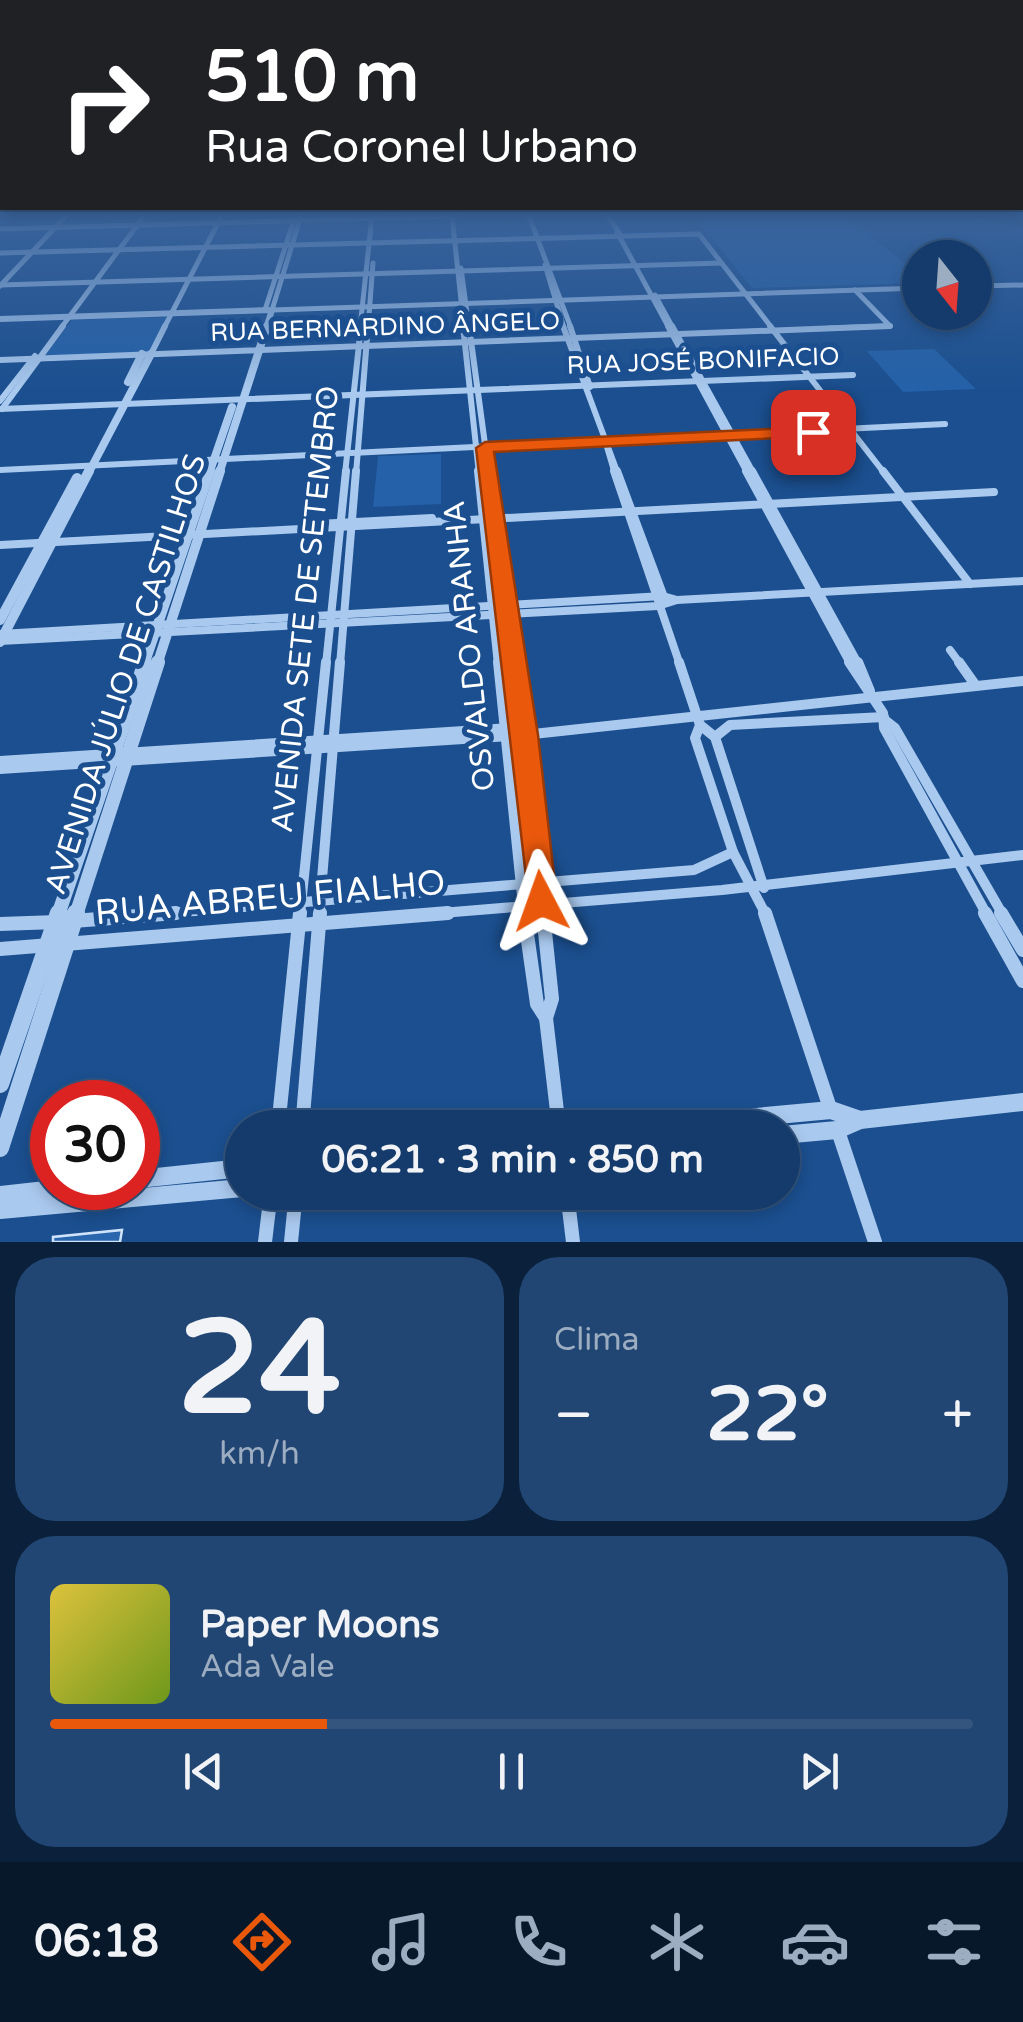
<!DOCTYPE html>
<html lang="pt">
<meta charset="utf-8">
<style>
body{margin:0;font-family:"Varela Round",sans-serif;background:#214673;color:#f1f3f6;height:100vh;display:flex;flex-direction:column;font-size:38px;white-space:nowrap}
*{box-sizing:border-box;margin:0}
p{font-size:32px;color:#9dadc1}
.icon{flex:none;width:55px;height:55px;fill:none;stroke:currentColor;stroke-width:2;stroke-linecap:round;stroke-linejoin:round}
.map{position:relative;height:1242px;overflow:hidden}
.details{display:flex;flex-direction:column;gap:15px;padding:15px;background:#0b203b;flex:1}
.details>*{flex:none}
.top-card{position:absolute;left:0px;top:0px;width:1025px;height:210px;box-shadow:0 5px 15px #0003,0 0 0 2px #33557e;background:#202124;color:#fff;overflow:hidden}
.needle{width:65px;rotate:163deg}
.controls{position:absolute;left:902px;top:240px;display:grid;gap:20px}
.controls a{display:grid;place-items:center;width:90px;height:90px;border-radius:50%;background:#143b6b;box-shadow:0 5px 15px #0003,0 0 0 2px #33557e;font-size:50px}
.speed{position:absolute;left:30px;top:1080px;display:flex;gap:20px;font-size:50px;font-weight:700;text-align:center}
.speed>*{display:grid;place-content:center;width:130px;height:130px;border-radius:50%;background:#143b6b;box-shadow:0 5px 15px #0003,0 0 0 2px #33557e;line-height:1}
.speed .limit{border:15px solid #d22;background:#fff;color:#111}
.pin{position:absolute;display:grid;place-items:center;width:85px;height:85px;color:#fff;margin:-42px;border-radius:20px;box-shadow:0 5px 15px #0006}
.me{position:absolute;width:110px;margin:-55px;rotate:356deg;stroke-linejoin:round;filter:drop-shadow(0 0 8px #0008)}
.turn{display:flex;align-items:center;gap:35px;height:210px;padding:0 40px;font-size:45px}
.turn .icon{width:130px;height:130px;stroke-width:2.5}
.turn b{display:block;font-size:70px;line-height:85px}
.big{font-size:75px;font-weight:800;line-height:1.1}
.details .widget{flex:1;display:flex;flex-direction:column;justify-content:center;gap:15px;min-width:0;padding:0 35px;border-radius:40px;background:#214673}
.details .dial{align-items:center;gap:0}
.dial b{font-size:130px;line-height:1}
.song{display:flex;align-items:center;gap:30px}
.cover{width:120px;height:120px;border-radius:15px;background:linear-gradient(135deg,hsl(50 70% 55%),hsl(80 70% 35%))}
.played{height:10px;border-radius:5px;background:linear-gradient(90deg,#ea580c 30%,#33557e 30%)}
.keys{display:flex;justify-content:space-around;direction:ltr}
.heat{display:flex;justify-content:space-between;align-items:center;font-size:55px;direction:ltr}
.details .tiles{flex:1;display:grid;gap:15px;grid-template-columns:1fr 1fr}
.widget:last-child{grid-column:span 2}
.trip{position:absolute;left:225px;top:1110px;width:575px;height:100px;border-radius:50px;background:#143b6b;box-shadow:0 5px 15px #0003,0 0 0 2px #33557e;font-weight:800;line-height:100px;text-align:center}
.dock{display:flex;height:160px;justify-content:space-around;align-items:center;background:#08182b;color:#9dadc1}
.dock .icon{width:70px;height:70px}
.dock .current{color:#ea580c}
.dock b{font-size:45px;color:#f1f3f6}
.map>svg:first-child{display:block}
.green{fill:#2461a8}
.lines{fill:none;stroke-linecap:round;stroke-linejoin:round}
.river{fill:#123a6d;fill-rule:evenodd}
.building{fill:#2a66ad;stroke:#cfe3fa;stroke-width:2.5}
.minor-far4{stroke:#a9c9ee;stroke-width:5}
.minor-far3{stroke:#a9c9ee;stroke-width:6}
.minor-far2{stroke:#a9c9ee;stroke-width:8}
.minor-far1{stroke:#a9c9ee;stroke-width:10}
.minor{stroke:#a9c9ee;stroke-width:14}
.tertiary-far4{stroke:#a9c9ee;stroke-width:6}
.tertiary-far3{stroke:#a9c9ee;stroke-width:8}
.tertiary-far2{stroke:#a9c9ee;stroke-width:10}
.tertiary-far1{stroke:#a9c9ee;stroke-width:14}
.tertiary{stroke:#a9c9ee;stroke-width:18}
.route{fill:#ea580c;stroke:#983908;stroke-width:2.5}
.labels{text-anchor:middle;stroke-width:10;stroke-linejoin:round;paint-order:stroke}
.far-street-label{font-size:25px;fill:#fff;stroke:#1b4f8f}
.street-label{font-size:30px;fill:#fff;stroke:#1b4f8f}
.near-street-label{font-size:35px;fill:#fff;stroke:#1b4f8f}
</style>
<div class="map">
<svg width="1023" height="1242" viewBox="0 0 1023 1242">
<rect width="100%" height="100%" fill="#1b4f8f"/>
<g class="green">
<polygon points="694,216 845,216 920,275 920,283 752,288"/>
<polygon points="167,317 149,352 45,356 72,320"/>
<polygon points="934,349 976,389 903,392 867,351"/>
<polygon points="441,454 441,504 373,507 378,456"/>
</g>
<g class="lines">
<polygon class="river" points="971,216 986,216 1023,223 1023,227"/>
</g>
<polygon class="building" points="122,1230 120,1242 53,1242 53,1237"/>
<g class="lines">
<g class="minor-far4">
<polyline points="301,216 272,310 920,288"/>
<polyline points="452,216 464,328"/>
<polyline points="529,216 571,328"/>
<polyline points="608,216 620,234"/>
<polyline points="0,229 456,216"/>
<polyline points="617,232 669,328"/>
<polyline points="0,253 699,234 772,328"/>
<polyline points="545,265 564,328"/>
<polyline points="461,268 469,328"/>
<polyline points="0,285 721,263"/>
<polyline points="0,286 66,216"/>
<polyline points="975,286 1023,285"/>
<polyline points="855,290 890,326"/>
<polyline points="655,295 673,328"/>
<polyline points="265,310 293,223"/>
<polyline points="61,328 144,216"/>
<polyline points="164,328 220,219"/>
<polyline points="360,328 372,216"/>
<polyline points="368,328 373,263"/>
<polyline points="829,328 890,326"/>
</g>
<g class="minor-far3">
<polyline points="463,326 479,474"/>
<polyline points="469,326 489,474"/>
<polyline points="563,326 618,474"/>
<polyline points="570,326 590,387"/>
<polyline points="668,326 748,474"/>
<polyline points="672,326 754,474"/>
<polyline points="770,326 885,474"/>
<polyline points="151,354 165,326"/>
<polyline points="0,360 890,326"/>
<polyline points="0,401 35,356"/>
<polyline points="0,409 853,375"/>
<polyline points="2,409 63,326"/>
<polyline points="604,437 615,474"/>
<polyline points="0,470 945,424"/>
<polyline points="345,474 361,326"/>
<polyline points="356,474 368,326"/>
</g>
<g class="minor-far2">
<polyline points="478,471 498,665"/>
<polyline points="488,471 515,665"/>
<polyline points="614,471 680,665"/>
<polyline points="617,471 664,597"/>
<polyline points="746,471 851,665"/>
<polyline points="752,471 859,665"/>
<polyline points="883,471 970,584"/>
<polyline points="318,524 432,518"/>
<polyline points="0,545 994,492"/>
<polyline points="0,634 663,596 677,600 1023,581"/>
<polyline points="0,641 658,606 677,600"/>
<polyline points="950,650 961,665"/>
<polyline points="326,665 346,471"/>
<polyline points="340,665 356,471"/>
</g>
<g class="minor-far1">
<polyline points="498,662 524,915"/>
<polyline points="514,662 543,915"/>
<polyline points="679,662 700,725 695,738 733,852 766,915"/>
<polyline points="849,662 883,713 884,728 987,915"/>
<polyline points="858,662 870,691"/>
<polyline points="959,662 976,686"/>
<polyline points="886,721 895,728 1003,915"/>
<polyline points="700,725 715,737 764,888"/>
<polyline points="715,737 730,725 884,717"/>
<polyline points="0,761 526,727"/>
<polyline points="0,769 524,735 1023,681"/>
<polyline points="146,915 694,870 733,852"/>
<polyline points="300,915 326,662"/>
<polyline points="319,915 340,662"/>
<polyline points="417,915 722,890 1023,855"/>
</g>
<g class="minor">
<polyline points="524,913 537,1004 546,1018 559,1128"/>
<polyline points="543,913 552,999 546,1018"/>
<polyline points="765,913 831,1111"/>
<polyline points="985,913 1023,981"/>
<polyline points="1001,913 1023,950"/>
<polyline points="73,921 176,913"/>
<polyline points="0,924 57,922"/>
<polyline points="65,944 448,913"/>
<polyline points="0,949 50,945"/>
<polyline points="278,1128 300,913"/>
<polyline points="302,1128 320,913"/>
<polyline points="838,1131 875,1242"/>
<polyline points="567,1192 573,1242"/>
<polyline points="265,1242 271,1192"/>
<polyline points="291,1242 296,1192"/>
</g>
<polyline class="tertiary-far4" points="0,319 272,310 266,328"/>
<g class="tertiary-far3">
<polyline points="128,382 142,354"/>
<polyline points="88,474 151,354"/>
<polyline points="209,474 232,407"/>
<polyline points="219,474 267,326"/>
</g>
<g class="tertiary-far2">
<polyline points="0,620 77,478"/>
<polyline points="0,642 89,471"/>
<polyline points="144,665 210,471"/>
<polyline points="157,665 220,471"/>
</g>
<g class="tertiary-far1">
<polyline points="58,915 145,662"/>
<polyline points="76,915 158,662"/>
</g>
<g class="tertiary">
<polyline points="0,1084 59,913"/>
<polyline points="636,1128 831,1110 860,1120"/>
<polyline points="782,1135 837,1130 860,1120 1023,1102"/>
<polyline points="0,1148 76,913"/>
<polyline points="138,1179 242,1168"/>
<polyline points="0,1195 64,1188"/>
<polyline points="0,1210 242,1188"/>
</g>
</g>
<linearGradient id="sky" x2="0" y2="1"><stop stop-color="#0f2b4f"/><stop offset="0.55" stop-color="#39639b"/><stop offset="1" stop-color="#39639b" stop-opacity="0"/></linearGradient>
<rect width="1023" height="390" fill="url(#sky)"/>
<polygon class="route" points="813,427 819,428 819,436 494,452 538,735 557,901 552,911 541,915 530,911 476,448 485,442"/>
<g class="labels">
<g class="far-street-label">
<text transform="translate(385 326) rotate(-2)" y="9">RUA BERNARDINO ÂNGELO</text>
<text transform="translate(703 360) rotate(-2)" y="9">RUA JOSÉ BONIFACIO</text>
</g>
<g class="street-label">
<text transform="translate(305 609) rotate(-84)" y="10">AVENIDA SETE DE SETEMBRO</text>
<text transform="translate(469 646) rotate(-96)" y="10">OSVALDO ARANHA</text>
<text transform="translate(125 674) rotate(-72)" y="10">AVENIDA JÚLIO DE CASTILHOS</text>
</g>
<g class="near-street-label">
<text transform="translate(270 897) rotate(-5)" y="12">RUA ABREU FIALHO</text>
</g>
</g>
</svg>
<div class="controls">
<a><svg class="needle" viewBox="-14 -14 28 28"><path d="M0-13l5 13h-10z" fill="#e53935"/><path d="M0 13l5-13h-10z" fill="#9dadc1"/></svg></a>
</div>
<div class="speed"><div class="limit">30</div></div>
<div class="pin" style="left:813px;top:432px;background:#d93025"><svg class="icon" aria-label="arrive" viewBox="0 0 24 24"><path d="M6 21V4h12l-3 4 3 4H6"/></svg></div>
<svg class="me" style="left:541px;top:901px" viewBox="-20 -20 40 40"><path d="M0-17L14 15 0 8-14 15z" fill="#ea580c" stroke="#fff" stroke-width="4"/></svg>
<div class="trip">06:21 · 3 min · 850 m</div>
<div class="top-card">
<div class="turn"><svg class="icon" aria-label="right" viewBox="0 0 24 24"><path d="M7 20v-9h11M14 6l5 5-5 5"/></svg><div><b>510 m</b>Rua Coronel Urbano</div></div>
</div>
</div>
<section class="details">
<div class="tiles">
<div class="widget dial"><b>24</b><p>km/h</p></div>
<div class="widget"><p>Clima</p>
<div class="heat"><a>−</a><b class="big">22°</b><a>+</a></div>
</div>
<div class="widget">
<div class="song"><i class="cover"></i><div><b>Paper Moons</b><p>Ada Vale</p></div></div>
<div class="played"></div>
<div class="keys"><svg class="icon" aria-label="previous" viewBox="0 0 24 24"><path d="M18 5L8 12l10 7zM5 5v14"/></svg><svg class="icon" aria-label="pause" viewBox="0 0 24 24"><path d="M8 5v14M16 5v14"/></svg><svg class="icon" aria-label="next" viewBox="0 0 24 24"><path d="M6 5l10 7-10 7zM19 5v14"/></svg></div>
</div>
</div>
</section>
<nav class="dock">
<b>06:18</b>
<svg class="icon current" aria-label="directions" viewBox="0 0 24 24"><path d="M12 3l9 9-9 9-9-9zM9 14v-3h6M13 9l2 2-2 2"/></svg>
<svg class="icon" aria-label="music" viewBox="0 0 24 24"><path d="M9 18V5l10-2v13"/><circle cx="6" cy="18" r="3"/><circle cx="16" cy="16" r="3"/></svg>
<svg class="icon" aria-label="phone" viewBox="0 0 24 24"><path d="M5 4h4l2 5-3 2q2 4 5 5l2-3 5 2v4C11 20 4 13 5 4z"/></svg>
<svg class="icon" aria-label="climate" viewBox="0 0 24 24"><path d="M12 3v18M4 7l16 10M4 17L20 7"/></svg>
<svg class="icon" aria-label="car" viewBox="0 0 24 24"><path d="M5 17H2v-5l4-1 3-4h7l3 4 3 1v5h-3M9 17h6M6 11h13"/><circle cx="7" cy="17" r="2"/><circle cx="17" cy="17" r="2"/></svg>
<svg class="icon" aria-label="filters" viewBox="0 0 24 24"><path d="M4 7h16M4 17h16"/><circle cx="9" cy="7" r="2"/><circle cx="15" cy="17" r="2"/></svg>
</nav>
